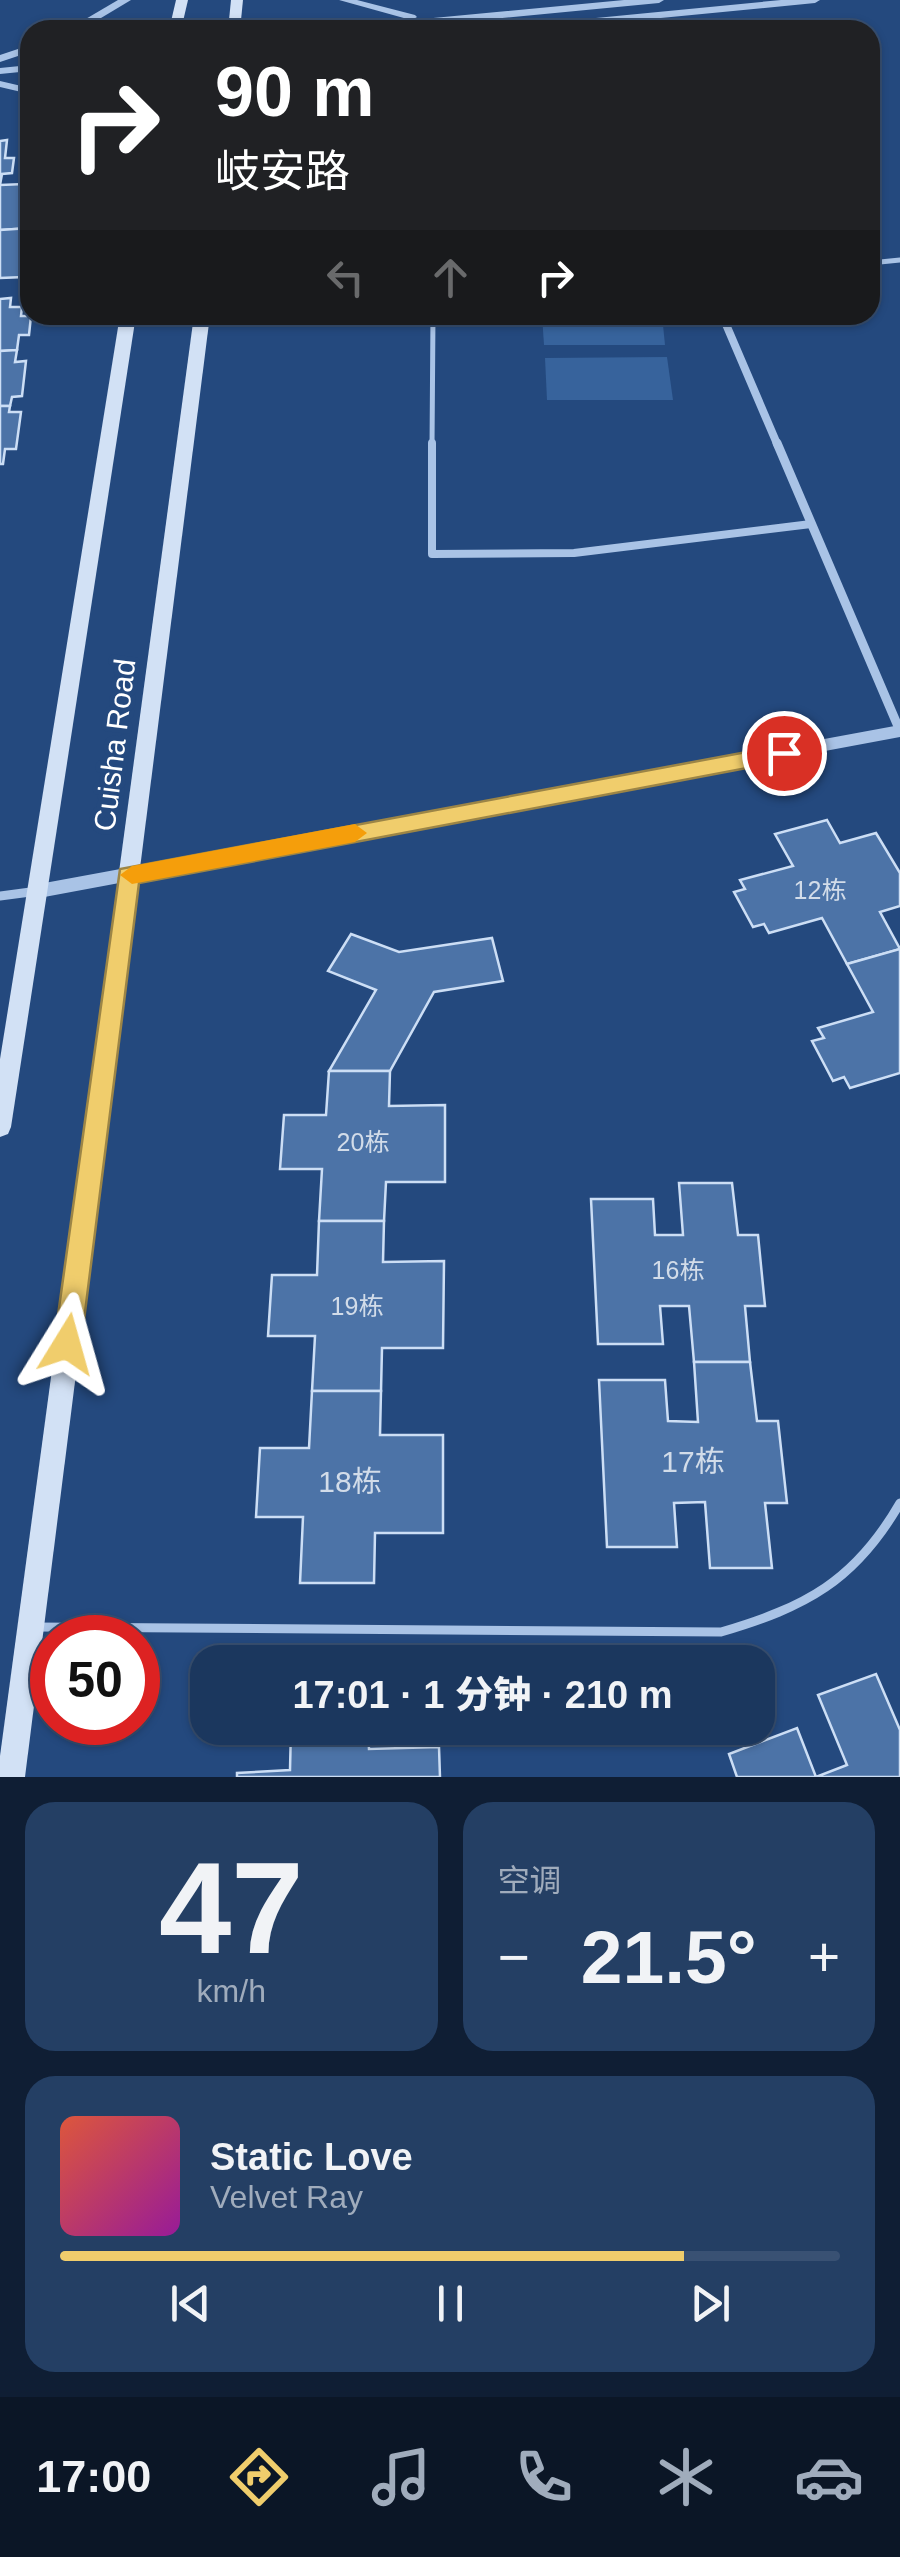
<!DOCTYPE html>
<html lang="zh">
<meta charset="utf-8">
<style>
body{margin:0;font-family:Helvetica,"Noto Sans SC",sans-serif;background:#243f64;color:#f1f3f6;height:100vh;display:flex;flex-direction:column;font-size:38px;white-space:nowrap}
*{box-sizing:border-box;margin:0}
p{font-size:32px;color:#a0acbc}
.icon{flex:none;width:55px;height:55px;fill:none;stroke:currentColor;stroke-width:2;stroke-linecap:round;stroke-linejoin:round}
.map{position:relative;height:1777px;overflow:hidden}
.side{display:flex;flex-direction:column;gap:25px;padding:25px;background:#0f1e34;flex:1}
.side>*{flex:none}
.top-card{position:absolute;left:20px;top:20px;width:860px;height:305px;border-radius:30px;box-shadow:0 2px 8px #0004,0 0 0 2px #395173;background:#202124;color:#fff;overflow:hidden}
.speed{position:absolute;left:30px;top:1615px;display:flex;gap:20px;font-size:50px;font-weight:700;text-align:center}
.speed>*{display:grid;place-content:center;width:130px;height:130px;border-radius:50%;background:#1b375e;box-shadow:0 2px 8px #0004,0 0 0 2px #395173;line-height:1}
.speed .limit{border:15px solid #d22;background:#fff;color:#111}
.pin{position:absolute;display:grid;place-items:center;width:85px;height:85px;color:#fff;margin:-42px;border:5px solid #fff;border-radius:50%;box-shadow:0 2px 10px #0007}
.me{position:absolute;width:110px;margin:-55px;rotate:8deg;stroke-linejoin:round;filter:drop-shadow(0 0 8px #0008)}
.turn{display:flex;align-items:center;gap:35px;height:210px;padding:0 30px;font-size:45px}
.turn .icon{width:130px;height:130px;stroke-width:2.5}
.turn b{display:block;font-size:70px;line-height:85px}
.lanes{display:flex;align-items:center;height:95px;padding:0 30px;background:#0003;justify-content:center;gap:50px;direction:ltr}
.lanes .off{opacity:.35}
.big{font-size:75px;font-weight:800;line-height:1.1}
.side .widget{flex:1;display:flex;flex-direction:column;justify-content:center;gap:15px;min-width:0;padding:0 35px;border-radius:30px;background:#243f64}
.side .dial{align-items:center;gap:0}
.dial b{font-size:130px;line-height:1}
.song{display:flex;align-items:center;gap:30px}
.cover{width:120px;height:120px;border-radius:15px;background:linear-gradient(135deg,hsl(10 70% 55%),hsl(300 70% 35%))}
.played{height:10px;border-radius:5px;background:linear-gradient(90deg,#f0cd6c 80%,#395173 80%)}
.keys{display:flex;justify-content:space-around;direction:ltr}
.heat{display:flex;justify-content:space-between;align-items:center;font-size:55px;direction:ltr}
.side .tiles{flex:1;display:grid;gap:25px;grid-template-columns:1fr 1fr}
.widget:last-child{grid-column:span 2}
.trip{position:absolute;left:190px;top:1645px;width:585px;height:100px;border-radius:30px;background:#1b375e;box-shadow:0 2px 8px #0004,0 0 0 2px #395173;font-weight:800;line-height:100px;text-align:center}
.dock{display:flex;height:160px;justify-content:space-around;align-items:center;background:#0b1626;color:#a0acbc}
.dock .icon{width:70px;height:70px}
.dock .current{color:#f0cd6c}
.dock b{font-size:45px;color:#f1f3f6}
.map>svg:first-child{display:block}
.green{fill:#37639c}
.building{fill:#4c73a7;stroke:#ccdef5;stroke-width:2.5}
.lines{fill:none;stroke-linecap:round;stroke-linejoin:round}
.service-far2{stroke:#a9c3e6;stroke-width:5}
.service-far1{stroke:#a9c3e6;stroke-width:8}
.service{stroke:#a9c3e6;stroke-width:9}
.minor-far1{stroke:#a9c3e6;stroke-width:8}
.minor{stroke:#a9c3e6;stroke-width:9}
.tertiary{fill:#a9c3e6;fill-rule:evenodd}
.secondary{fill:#d2e1f5;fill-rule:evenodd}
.route{fill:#f0cd6c;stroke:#9c8546;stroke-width:2.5}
.slow{fill:#f59e0b}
.labels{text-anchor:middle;stroke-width:10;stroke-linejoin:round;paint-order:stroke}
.number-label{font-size:25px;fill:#d2dce9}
.street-label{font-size:30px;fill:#fff;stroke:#24497e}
.near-number-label{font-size:30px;fill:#d2dce9}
</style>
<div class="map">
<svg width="900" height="1777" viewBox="0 0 900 1777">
<rect width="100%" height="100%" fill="#24497e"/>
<g class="green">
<polygon points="542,315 662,315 665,345 544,345"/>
<polygon points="667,357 673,400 547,400 545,358"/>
</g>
<g class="building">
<polygon points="7,140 5,158 14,158 12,173 2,174 0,185 0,141"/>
<polygon points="24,184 23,191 30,191 30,228 0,230 0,185"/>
<polygon points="30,228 30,269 25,269 24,277 0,278 0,230"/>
<polygon points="11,298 10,307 22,307 21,316 31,316 29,335 19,335 17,350 0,351 0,299"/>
<polygon points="17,350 15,362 26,361 22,396 12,397 10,406 0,406 0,351"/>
<polygon points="0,406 10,406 9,412 21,412 16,449 5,449 3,464 0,464"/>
<polygon points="827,820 840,843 876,833 900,873 900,906 880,912 900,949 847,964 822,918 769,933 764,924 753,927 734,892 745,889 740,880 793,866 775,834"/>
<polygon points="351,934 399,952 492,938 503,981 434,992 390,1071 329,1071 376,990 328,971"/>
<polygon points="900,949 900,1073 850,1088 844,1077 833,1081 812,1041 824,1038 818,1028 873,1012 847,964"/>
<polygon points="329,1071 390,1071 389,1106 445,1105 445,1182 386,1182 384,1221 319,1221 322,1169 280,1169 284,1115 326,1115"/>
<polygon points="679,1183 732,1183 738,1235 758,1235 765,1306 745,1306 750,1362 694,1362 689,1306 660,1306 663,1344 598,1344 591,1199 653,1199 655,1235 683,1235"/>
<polygon points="319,1221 384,1221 383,1262 444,1261 443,1348 382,1348 381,1391 312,1391 315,1336 268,1336 272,1275 317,1275"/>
<polygon points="694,1362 750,1362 757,1421 778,1421 787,1503 765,1503 772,1568 710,1568 705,1502 674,1503 677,1547 607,1547 599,1380 665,1380 668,1421 698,1422"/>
<polygon points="312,1391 381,1391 380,1435 443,1435 443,1533 375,1533 374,1583 300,1583 303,1517 256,1517 260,1448 309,1448"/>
<polygon points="876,1674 900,1730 900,1777 816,1777 847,1765 818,1695"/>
<polygon points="291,1728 368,1728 369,1749 439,1747 440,1777 237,1777 237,1773 290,1770"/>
<polygon points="797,1728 816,1777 737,1777 729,1754"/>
</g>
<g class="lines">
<g class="service-far2">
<polyline points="870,263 900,260"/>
<polyline points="432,446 433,315"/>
</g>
<polyline class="service-far1" points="432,443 432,554 574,553 811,524"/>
<path class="service" d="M35,1627L721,1632C806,1607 855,1581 900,1503"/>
<polyline class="minor-far1" points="722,315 778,446"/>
<g class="minor">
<polyline points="777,443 900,731"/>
<polyline points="0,896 38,891"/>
</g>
<g class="tertiary">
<polygon points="118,0 131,0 81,30 67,30"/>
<polygon points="339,0 357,0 415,15 417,17 412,20 624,0 664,0 659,3 377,30 336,30 342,27 411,20"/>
<polygon points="781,0 820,0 815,3 537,30 496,30 502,27"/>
<polygon points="30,45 30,52 0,62 0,55"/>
<polygon points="30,65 30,71 0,74 0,68"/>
<polygon points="0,81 30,88 30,94 0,87"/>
<polygon points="900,725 900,737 39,898 33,896 30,891 33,886 39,884"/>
</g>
<g class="secondary">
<polygon points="176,0 188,0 181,30 169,30"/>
<polygon points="231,0 243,0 240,30 228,30"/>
<polygon points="120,315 136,315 11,1127 8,1134 0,1137 0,1059"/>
<polygon points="194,315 210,315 25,1777 0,1777 0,1756"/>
</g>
</g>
<polygon class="route" points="784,745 795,753 784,761 139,883 81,1344 77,1353 67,1357 58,1353 54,1344 120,869"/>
<polygon class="slow" points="355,824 367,833 355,842 132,884 120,875 132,866"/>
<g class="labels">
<g class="number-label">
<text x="820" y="899">12栋</text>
<text x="363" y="1151">20栋</text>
<text x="678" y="1279">16栋</text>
<text x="357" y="1315">19栋</text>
</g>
<g class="street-label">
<text transform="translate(115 745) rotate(-83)" y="10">Cuisha Road</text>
</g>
<g class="near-number-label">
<text x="693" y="1472">17栋</text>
<text x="350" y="1492">18栋</text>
</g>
</g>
</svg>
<div class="speed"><div class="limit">50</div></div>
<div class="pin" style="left:784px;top:753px;background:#d93025"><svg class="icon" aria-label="arrive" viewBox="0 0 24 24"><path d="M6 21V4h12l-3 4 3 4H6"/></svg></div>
<svg class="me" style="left:67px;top:1344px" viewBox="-20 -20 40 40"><path d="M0-17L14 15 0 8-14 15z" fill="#f0cd6c" stroke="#fff" stroke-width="4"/></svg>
<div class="trip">17:01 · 1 分钟 · 210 m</div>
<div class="top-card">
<div class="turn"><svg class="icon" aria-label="right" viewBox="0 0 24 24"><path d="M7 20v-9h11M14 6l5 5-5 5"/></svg><div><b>90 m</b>岐安路</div></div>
<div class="lanes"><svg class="icon off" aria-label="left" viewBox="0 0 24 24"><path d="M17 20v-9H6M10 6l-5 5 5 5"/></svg><svg class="icon off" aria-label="ahead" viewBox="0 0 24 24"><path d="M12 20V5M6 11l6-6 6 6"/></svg><svg class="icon" aria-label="right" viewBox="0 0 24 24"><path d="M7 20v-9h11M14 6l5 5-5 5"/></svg></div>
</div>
</div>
<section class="side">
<div class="tiles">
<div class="widget dial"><b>47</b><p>km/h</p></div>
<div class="widget"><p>空调</p>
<div class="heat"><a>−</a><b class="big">21.5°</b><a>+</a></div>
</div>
<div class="widget">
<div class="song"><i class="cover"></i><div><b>Static Love</b><p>Velvet Ray</p></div></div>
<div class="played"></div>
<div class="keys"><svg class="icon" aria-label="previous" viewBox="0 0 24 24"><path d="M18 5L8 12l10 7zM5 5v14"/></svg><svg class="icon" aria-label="pause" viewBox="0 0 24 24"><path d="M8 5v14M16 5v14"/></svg><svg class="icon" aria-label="next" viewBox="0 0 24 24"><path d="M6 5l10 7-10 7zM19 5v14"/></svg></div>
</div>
</div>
</section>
<nav class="dock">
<b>17:00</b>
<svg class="icon current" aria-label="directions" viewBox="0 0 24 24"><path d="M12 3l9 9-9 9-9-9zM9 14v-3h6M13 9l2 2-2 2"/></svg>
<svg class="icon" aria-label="music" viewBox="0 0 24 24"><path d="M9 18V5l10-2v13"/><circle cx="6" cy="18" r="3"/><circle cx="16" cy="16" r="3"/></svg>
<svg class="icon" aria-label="phone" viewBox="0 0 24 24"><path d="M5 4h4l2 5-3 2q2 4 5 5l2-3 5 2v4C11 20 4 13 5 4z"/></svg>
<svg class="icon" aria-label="climate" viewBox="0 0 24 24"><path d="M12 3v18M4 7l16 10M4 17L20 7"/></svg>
<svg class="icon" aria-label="car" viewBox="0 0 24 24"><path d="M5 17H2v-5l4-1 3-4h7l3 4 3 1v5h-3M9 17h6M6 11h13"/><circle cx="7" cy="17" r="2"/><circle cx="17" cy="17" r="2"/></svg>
</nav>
